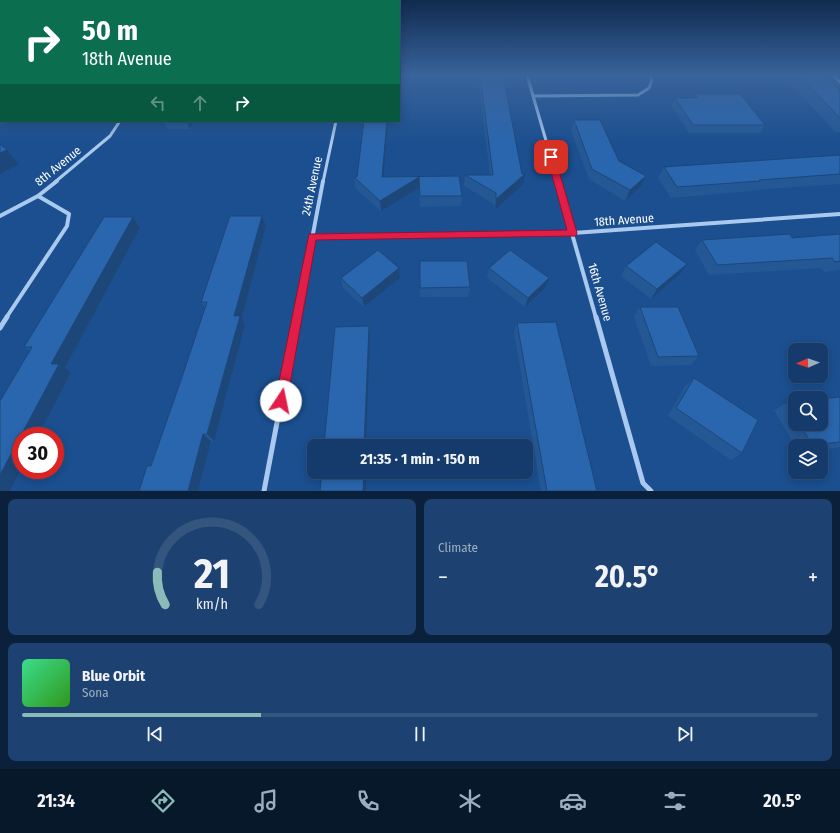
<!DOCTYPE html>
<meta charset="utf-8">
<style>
body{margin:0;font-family:"Fira Sans Condensed",sans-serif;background:#1d4271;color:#f1f3f6;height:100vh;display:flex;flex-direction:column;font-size:15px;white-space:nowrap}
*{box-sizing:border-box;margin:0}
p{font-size:13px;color:#9dadc1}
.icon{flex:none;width:22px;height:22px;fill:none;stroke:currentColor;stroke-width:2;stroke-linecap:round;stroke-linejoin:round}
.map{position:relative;height:491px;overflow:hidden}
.details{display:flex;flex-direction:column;gap:8px;padding:8px;background:#0b203b;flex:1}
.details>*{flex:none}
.hud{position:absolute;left:0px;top:0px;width:400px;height:122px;box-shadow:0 2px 10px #0003,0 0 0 1px #33557e;background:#0b6e4f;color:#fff;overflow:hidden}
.needle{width:26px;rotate:268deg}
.buttons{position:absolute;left:788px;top:343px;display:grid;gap:8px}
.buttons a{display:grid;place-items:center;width:40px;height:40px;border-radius:8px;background:#143b6b;box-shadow:0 2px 10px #0003,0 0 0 1px #33557e;font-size:20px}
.speed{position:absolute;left:12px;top:427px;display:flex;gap:8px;font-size:20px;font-weight:700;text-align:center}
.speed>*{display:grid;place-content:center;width:52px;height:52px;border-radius:50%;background:#143b6b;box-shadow:0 2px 10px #0003,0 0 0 1px #33557e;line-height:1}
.speed .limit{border:6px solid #d22;background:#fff;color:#111}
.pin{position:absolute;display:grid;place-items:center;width:34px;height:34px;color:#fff;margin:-17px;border-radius:8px;box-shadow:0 2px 6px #0006}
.me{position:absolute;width:44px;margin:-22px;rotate:11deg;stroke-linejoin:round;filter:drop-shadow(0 0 3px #0008)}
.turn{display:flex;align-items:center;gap:14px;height:84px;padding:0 16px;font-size:18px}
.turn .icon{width:52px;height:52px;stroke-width:2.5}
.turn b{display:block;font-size:28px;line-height:34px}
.lanes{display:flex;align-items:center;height:38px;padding:0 16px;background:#0003;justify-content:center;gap:20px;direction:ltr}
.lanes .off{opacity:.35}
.big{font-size:30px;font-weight:700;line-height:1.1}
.details .card{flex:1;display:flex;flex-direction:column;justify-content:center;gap:6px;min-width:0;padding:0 14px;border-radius:8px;background:#1d4271}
.details .dial{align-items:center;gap:0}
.dial svg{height:104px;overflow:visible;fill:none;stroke:#33557e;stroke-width:7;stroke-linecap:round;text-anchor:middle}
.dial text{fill:#f1f3f6;stroke:none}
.song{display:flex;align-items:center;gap:12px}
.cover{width:48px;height:48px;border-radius:6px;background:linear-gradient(135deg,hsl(150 70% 55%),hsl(110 70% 35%))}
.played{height:4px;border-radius:2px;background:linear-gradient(90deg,#8bbbb9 30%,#33557e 30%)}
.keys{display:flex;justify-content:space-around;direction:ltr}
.heat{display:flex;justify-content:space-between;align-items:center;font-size:22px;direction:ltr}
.details .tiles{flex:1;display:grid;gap:8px;grid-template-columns:1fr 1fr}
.card:last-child{grid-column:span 2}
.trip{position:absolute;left:307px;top:439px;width:226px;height:40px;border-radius:8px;background:#143b6b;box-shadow:0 2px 10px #0003,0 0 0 1px #33557e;font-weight:700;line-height:40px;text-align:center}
.tabs{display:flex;height:64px;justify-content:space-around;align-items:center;background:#08182b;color:#9dadc1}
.tabs .icon{width:28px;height:28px}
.tabs .selected{color:#8bbbb9}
.tabs b{font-size:18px;color:#f1f3f6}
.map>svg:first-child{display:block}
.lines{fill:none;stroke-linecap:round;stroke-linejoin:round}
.street-far2{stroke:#a9c9ee;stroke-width:3}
.street-far1{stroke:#a9c9ee;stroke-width:4}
.street{stroke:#a9c9ee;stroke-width:5}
.wall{fill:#245895}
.shaded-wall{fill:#1d4779}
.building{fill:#2a66ad;stroke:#1d4779}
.route{fill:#e11d48;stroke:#92132f}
.labels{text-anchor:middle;stroke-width:4;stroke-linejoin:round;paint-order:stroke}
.street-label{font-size:12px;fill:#fff;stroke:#1b4f8f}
</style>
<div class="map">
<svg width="840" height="491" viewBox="0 0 840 491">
<rect width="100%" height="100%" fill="#1b4f8f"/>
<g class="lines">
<g class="street-far2">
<polyline points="527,75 558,182"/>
<polyline points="833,75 840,82"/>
<polyline points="533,96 638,95 649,88 652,80 649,75"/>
<polyline points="55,182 110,136 120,121"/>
<polyline points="323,182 336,121"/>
</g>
<g class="street-far1">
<polyline points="557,181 596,318"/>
<polyline points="0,216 38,196 57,181"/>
<polyline points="312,236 573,233 840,214"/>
<polyline points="6,318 67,226 69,214 38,196"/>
<polyline points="297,318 323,181"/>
</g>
<g class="street">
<polyline points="596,317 643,483 651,491"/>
<polyline points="0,328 7,317"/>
<polyline points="264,491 297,317"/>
</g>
</g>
<g class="wall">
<polygon points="478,75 503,75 523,184 495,210 494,204 464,186 465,175 490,175"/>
<polygon points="785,75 824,75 840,91 840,132 835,132 784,76"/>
<polygon points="695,94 765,125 760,133 689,133 671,105 675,98 694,98"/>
<polygon points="574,120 619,161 646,176 641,186 625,201 589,179 571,131"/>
<polygon points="164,121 194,121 190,129 168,129"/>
<polygon points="364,121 388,121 384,177 462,196 461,206 420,207 419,188 381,211 355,188 354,177 357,177"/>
<polygon points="840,155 840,184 753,190 752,191 671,198 658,178 664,167"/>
<polygon points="262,216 266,226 242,318 245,325 214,441 211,441 198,491 139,491 151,466 181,380 205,308 201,302"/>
<polygon points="133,217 140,228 65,368 71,373 38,436 21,436 21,469 10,491 30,351 24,347"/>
<polygon points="840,234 840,270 824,272 821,268 709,275 695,250 702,240 792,238"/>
<polygon points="420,261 470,287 468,297 420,297"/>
<polygon points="626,266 680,274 651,299 621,276"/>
<polygon points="399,268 400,278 364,307 343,288 341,278"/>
<polygon points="489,268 545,288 525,307 487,278"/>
<polygon points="640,307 699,356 691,365 651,366 634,317"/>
<polygon points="517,323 597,491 541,491 514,332"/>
<polygon points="694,378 742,453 731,460 668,416 685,386"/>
<polygon points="840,397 840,447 821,450 821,446 795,446 774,410 786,403 795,402 795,424 821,424"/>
</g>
<g class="shaded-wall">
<polygon points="186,121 194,121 190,129"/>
<polygon points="387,121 388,121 383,187 382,177"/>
<polygon points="7,150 19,164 0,174 0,153"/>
<polygon points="525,174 523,184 495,210 496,199"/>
<polygon points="646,176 641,186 625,201 630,190"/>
<polygon points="419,177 419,188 381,211 380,201"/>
<polygon points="262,216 266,226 242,318 245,325 214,441 207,434 234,316"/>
<polygon points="133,217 140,228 65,368 71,373 38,436 21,436 21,469 10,491 0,491 0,475 51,364"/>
<polygon points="687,264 680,274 651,299 657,289"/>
<polygon points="399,268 400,278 364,307 362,298"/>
<polygon points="549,278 545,288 525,307 528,298"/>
<polygon points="369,326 370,336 366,446 364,446"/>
<polygon points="203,434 211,441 198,491 188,491"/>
<polygon points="364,472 366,472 366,491 363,491"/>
</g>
<g class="building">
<polygon points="480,75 503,75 522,174 525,174 496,199 496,193 465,175 493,175"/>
<polygon points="799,75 824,75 840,91 840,118"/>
<polygon points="695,94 740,94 765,125 693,125 675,98 698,98"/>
<polygon points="574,120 600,120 619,161 646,176 630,190 592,169"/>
<polygon points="364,121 387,121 382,177 459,176 462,196 420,196 419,177 380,201 354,177 357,177"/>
<polygon points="0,144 7,150 0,153"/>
<polygon points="840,155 840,174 759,180 760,181 677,187 664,167"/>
<polygon points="230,216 262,216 234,316 240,316 207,434 203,434 188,491 139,491 147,466 151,466 181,380 207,302 201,302"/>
<polygon points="104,217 133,217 51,364 59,364 0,475 0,401 32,347 24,347"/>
<polygon points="790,234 792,238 840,234 840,261 835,262 832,258 717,265 702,240"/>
<polygon points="656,242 687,264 657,289 626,266"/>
<polygon points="378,250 399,268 362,298 341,278"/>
<polygon points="510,250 549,278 528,298 489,268"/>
<polygon points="420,261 467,261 470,287 420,288"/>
<polygon points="640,307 678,307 699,356 658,357"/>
<polygon points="556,322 597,491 547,491 517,323"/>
<polygon points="369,326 364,446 324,446 335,327"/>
<polygon points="694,378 758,420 742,453 676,408"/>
<polygon points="840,397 840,442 813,445 799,424 821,424 821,399"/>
<polygon points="795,402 795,417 786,403"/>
<polygon points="322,472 364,472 363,491 320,491"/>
</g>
<linearGradient id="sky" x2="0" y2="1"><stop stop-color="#0f2b4f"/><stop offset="0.52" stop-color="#39639b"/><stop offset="1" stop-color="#39639b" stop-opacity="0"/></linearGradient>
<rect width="840" height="144" fill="url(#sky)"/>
<polygon class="route" points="551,154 555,157 577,233 576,236 316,240 287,401 285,405 281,407 277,405 275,401 309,234 567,230 547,157"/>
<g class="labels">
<g class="street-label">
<text transform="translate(58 166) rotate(-39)" y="4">8th Avenue</text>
<text transform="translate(312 186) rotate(-78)" y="4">24th Avenue</text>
<text transform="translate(624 220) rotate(-4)" y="4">18th Avenue</text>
<text transform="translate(600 292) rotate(74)" y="4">16th Avenue</text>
</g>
</g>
</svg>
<div class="buttons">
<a><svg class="needle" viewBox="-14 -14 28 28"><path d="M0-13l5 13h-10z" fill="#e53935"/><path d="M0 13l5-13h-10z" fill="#9dadc1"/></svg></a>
<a><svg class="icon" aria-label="search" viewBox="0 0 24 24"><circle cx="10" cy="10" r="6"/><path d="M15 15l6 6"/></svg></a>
<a><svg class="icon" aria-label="layers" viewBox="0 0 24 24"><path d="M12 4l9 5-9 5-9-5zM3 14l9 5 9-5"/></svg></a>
</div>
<div class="speed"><div class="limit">30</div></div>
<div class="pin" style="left:551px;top:157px;background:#d93025"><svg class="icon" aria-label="arrive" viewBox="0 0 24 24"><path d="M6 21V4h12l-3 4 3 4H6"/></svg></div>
<svg class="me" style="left:281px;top:401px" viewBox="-20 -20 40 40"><circle r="19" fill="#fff"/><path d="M0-13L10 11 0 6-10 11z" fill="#e11d48"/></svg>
<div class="trip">21:35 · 1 min · 150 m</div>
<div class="hud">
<div class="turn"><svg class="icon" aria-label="right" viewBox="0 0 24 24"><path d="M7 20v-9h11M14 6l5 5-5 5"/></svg><div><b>50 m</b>18th Avenue</div></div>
<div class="lanes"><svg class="icon off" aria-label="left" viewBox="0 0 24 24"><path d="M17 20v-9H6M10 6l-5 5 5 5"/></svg><svg class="icon off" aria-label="ahead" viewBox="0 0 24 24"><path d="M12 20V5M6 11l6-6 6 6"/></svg><svg class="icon" aria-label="right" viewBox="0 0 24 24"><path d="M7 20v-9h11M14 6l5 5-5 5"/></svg></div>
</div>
</div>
<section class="details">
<div class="tiles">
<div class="card dial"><svg viewBox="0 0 100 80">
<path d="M14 69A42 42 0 1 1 86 69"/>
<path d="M14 69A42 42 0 0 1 8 44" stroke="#8bbbb9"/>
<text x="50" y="56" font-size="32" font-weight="700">21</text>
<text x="50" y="72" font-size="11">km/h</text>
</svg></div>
<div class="card"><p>Climate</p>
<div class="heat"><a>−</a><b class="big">20.5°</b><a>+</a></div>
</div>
<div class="card">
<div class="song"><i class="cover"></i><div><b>Blue Orbit</b><p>Sona</p></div></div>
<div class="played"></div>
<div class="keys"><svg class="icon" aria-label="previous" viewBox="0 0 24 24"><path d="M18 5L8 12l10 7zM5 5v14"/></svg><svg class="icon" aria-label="pause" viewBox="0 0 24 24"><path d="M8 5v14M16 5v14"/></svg><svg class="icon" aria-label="next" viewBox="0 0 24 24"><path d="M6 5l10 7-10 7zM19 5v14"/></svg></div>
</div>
</div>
</section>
<nav class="tabs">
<b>21:34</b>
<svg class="icon selected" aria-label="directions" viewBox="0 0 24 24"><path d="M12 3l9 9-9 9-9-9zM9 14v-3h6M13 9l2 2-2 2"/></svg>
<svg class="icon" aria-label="music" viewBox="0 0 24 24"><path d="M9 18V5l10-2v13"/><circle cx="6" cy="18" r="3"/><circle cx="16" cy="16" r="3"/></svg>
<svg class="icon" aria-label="phone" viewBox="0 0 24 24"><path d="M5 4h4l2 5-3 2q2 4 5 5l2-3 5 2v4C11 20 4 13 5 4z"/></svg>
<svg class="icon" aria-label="climate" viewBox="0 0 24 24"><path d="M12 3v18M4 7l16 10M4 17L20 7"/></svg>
<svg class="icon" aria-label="car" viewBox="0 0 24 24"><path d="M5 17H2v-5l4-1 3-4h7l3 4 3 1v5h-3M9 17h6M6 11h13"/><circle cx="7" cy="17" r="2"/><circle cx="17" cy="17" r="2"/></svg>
<svg class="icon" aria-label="filters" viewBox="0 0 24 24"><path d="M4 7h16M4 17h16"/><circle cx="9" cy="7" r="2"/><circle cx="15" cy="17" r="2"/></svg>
<b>20.5°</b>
</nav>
